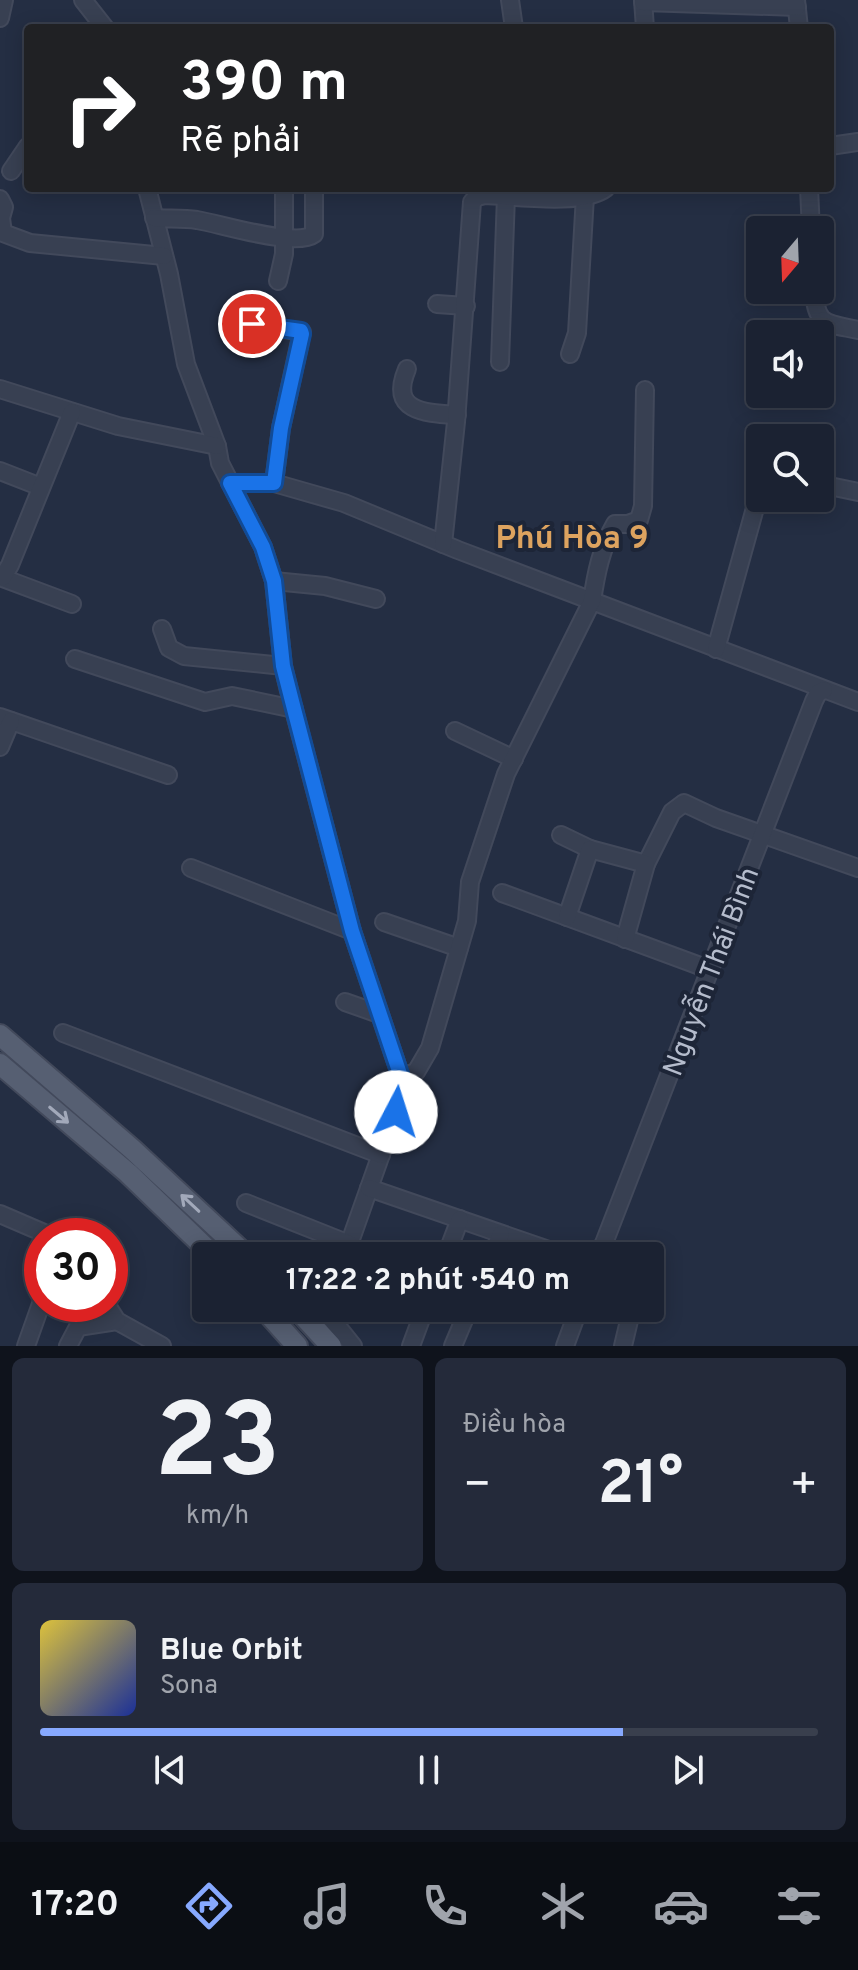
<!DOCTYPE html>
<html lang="vi">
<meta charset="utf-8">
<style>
body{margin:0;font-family:Overpass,sans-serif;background:#242a3a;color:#f1f3f6;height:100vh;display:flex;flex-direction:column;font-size:30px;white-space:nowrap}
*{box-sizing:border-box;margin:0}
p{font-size:26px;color:#a0a4ac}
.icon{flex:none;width:44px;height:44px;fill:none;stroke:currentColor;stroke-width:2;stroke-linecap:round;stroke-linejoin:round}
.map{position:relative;height:1346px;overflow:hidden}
.details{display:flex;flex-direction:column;gap:12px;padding:12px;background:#0f131c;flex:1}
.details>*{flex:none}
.banner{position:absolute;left:24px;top:24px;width:810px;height:168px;border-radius:8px;box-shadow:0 4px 20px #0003,0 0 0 2px #393f4d;background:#202124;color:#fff;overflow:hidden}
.needle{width:52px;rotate:199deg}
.tools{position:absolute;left:746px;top:216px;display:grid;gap:16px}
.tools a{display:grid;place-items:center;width:88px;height:88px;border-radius:8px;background:#1b2232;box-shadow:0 4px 20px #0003,0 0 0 2px #393f4d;font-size:40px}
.speed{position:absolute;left:24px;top:1218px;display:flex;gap:16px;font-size:40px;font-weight:700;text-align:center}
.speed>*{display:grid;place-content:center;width:104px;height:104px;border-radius:50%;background:#1b2232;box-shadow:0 4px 20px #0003,0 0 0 2px #393f4d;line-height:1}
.speed .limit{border:12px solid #d22;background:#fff;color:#111}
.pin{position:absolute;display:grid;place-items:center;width:68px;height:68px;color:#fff;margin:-34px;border:4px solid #fff;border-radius:50%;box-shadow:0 2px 8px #0007}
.me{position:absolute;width:88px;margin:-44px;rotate:5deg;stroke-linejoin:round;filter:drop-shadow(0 0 6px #0008)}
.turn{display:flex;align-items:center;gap:28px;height:168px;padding:0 24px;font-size:36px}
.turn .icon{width:104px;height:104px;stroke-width:2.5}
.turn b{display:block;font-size:56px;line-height:68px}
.big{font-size:60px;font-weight:700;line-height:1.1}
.details .tile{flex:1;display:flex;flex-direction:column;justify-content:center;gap:12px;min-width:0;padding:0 28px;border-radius:12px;background:#242a3a}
.details .dial{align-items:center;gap:0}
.dial b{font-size:104px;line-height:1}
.song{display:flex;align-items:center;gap:24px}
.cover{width:96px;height:96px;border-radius:12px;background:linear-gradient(135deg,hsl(50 70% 55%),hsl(230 70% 35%))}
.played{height:8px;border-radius:4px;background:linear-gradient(90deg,#87a9ff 75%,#393f4d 75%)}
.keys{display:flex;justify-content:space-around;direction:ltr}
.heat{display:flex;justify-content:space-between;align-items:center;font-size:44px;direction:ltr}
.details .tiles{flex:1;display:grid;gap:12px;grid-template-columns:1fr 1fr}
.tile:last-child{grid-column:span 2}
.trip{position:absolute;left:192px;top:1242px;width:472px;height:80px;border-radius:8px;background:#1b2232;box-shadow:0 4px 20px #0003,0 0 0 2px #393f4d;font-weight:700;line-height:80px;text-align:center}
.dock{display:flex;height:128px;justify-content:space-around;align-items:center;background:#0b0e14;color:#a0a4ac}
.dock .icon{width:56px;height:56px}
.dock .current{color:#87a9ff}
.dock b{font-size:36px;color:#f1f3f6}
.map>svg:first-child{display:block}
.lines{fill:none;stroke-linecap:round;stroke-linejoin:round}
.minor-casing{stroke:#42495b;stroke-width:20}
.major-casing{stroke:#42495b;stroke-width:24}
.minor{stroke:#384052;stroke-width:16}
.major{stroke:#565f72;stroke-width:20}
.oneway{stroke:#a2a9ba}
.route-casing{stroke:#114b97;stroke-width:20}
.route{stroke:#1a73e8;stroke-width:14}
.labels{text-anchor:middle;stroke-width:8;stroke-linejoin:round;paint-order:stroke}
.street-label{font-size:28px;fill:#b5bccc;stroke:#1d2537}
.quarter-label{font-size:32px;font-weight:bold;fill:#dda35f;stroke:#1d2537}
</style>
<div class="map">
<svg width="858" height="1346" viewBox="0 0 858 1346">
<rect width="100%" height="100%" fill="#242e43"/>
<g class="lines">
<defs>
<g id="minor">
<polyline points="83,0 105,28"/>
<polyline points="510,0 514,28"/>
<polyline points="643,0 645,28"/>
<polyline points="796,0 799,28"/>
<polyline points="643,2 797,7"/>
<polyline points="0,18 4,0"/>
<polyline points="830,146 858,142"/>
<polyline points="11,171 28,146"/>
<polyline points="147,188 169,274 186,364 217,446 220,463 263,547 274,581 283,666 289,691 352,931 401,1077 396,1112 345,1256"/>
<polyline points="809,188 811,230"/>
<polyline points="0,199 4,207 1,218 3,233 30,243 164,256"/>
<path d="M154,218C168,219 183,218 197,220C221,224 296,248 314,234V188"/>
<polyline points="278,281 284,254 284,188"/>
<path d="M814,290C816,326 826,323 858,330"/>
<polyline points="437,304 466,306"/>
<polyline points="252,324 302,332 281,428 274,483"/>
<polyline points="815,334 823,320"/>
<polyline points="570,354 577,333 585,196 583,190"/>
<polyline points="500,362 506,196"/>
<path d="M407,369C389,412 425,413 457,415"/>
<polyline points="0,389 118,426 217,446"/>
<polyline points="0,471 41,487"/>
<polyline points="230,483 274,483 344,503 458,550 858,702"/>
<polyline points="820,484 858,492"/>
<path d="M443,544L456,422L472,202L477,197L485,195C515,196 583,206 606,188"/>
<polyline points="0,577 72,604"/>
<polyline points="3,577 10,565 72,412"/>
<polyline points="274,581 325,586 376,599"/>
<polyline points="162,629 169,648 184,656 283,666"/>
<polyline points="716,649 760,490"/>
<polyline points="75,659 205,702 232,696 294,709"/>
<polyline points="0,717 168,775"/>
<polyline points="455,731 514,759"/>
<polyline points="0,747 11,721"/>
<polyline points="561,835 590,849"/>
<polyline points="646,864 672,812 684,803 716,818 858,868"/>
<polyline points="191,868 352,931"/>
<polyline points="502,893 711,970"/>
<polyline points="567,917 590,849 646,864 625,939"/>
<polyline points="384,922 459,948"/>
<polyline points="345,1002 379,1014"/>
<polyline points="63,1033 381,1155"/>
<path d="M401,1077L416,1072L430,1048L467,921L470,882L506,774L592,601C596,574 601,548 615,524H628L639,520L643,506L645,390"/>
<polyline points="369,1188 566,1256"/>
<polyline points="246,1203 349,1244"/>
<polyline points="0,1214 51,1236"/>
<polyline points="603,1245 627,1256"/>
<polyline points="446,1256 460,1219"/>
<polyline points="492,1256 501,1234"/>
<polyline points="599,1256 814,701 818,693 824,690"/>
<polyline points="106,1304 117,1321 162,1346"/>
<polyline points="325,1311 353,1346"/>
<polyline points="26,1346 42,1301"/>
<polyline points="68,1346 78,1327 117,1321"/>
<polyline points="411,1346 425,1308"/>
<polyline points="453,1346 469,1308"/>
<polyline points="565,1346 579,1308"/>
<polyline points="623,1346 632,1308"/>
</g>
<g id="major">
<polyline points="0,1035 132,1149 247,1256"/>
<polyline points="0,1064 128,1173 214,1256"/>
<polyline points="263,1308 297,1346"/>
<polyline points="296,1308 331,1346"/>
</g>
</defs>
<use href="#minor" class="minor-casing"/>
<use href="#major" class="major-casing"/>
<use href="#minor" class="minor"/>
<use href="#major" class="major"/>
</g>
<defs><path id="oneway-shaft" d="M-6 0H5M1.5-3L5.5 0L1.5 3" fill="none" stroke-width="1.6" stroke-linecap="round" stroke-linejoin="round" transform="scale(2)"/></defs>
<g class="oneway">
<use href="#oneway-shaft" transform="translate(59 1115) rotate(40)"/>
<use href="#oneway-shaft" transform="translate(190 1203) rotate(-137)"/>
</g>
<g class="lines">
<defs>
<polyline id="route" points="252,324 301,331 302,334 281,428 274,483 230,483 263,547 274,581 283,666 294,709 352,931 401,1077 396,1112"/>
</defs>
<use href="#route" class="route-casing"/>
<use href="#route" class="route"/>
</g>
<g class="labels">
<g class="street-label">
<text transform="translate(710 971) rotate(-69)" y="10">Nguyễn Thái Bình</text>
</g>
<g class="quarter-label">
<text x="572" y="548">Phú Hòa 9</text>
</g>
</g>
</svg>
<div class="tools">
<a><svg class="needle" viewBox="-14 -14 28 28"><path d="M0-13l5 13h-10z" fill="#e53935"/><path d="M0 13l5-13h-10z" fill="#a0a4ac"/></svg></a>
<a><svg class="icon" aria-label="sound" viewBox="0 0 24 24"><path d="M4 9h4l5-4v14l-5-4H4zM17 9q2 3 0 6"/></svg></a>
<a><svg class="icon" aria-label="search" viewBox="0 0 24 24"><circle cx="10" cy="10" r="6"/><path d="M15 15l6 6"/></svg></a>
</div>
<div class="speed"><div class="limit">30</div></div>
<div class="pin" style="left:252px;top:324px;background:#d93025"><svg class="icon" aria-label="arrive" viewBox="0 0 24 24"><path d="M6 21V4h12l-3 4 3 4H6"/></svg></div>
<svg class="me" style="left:396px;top:1112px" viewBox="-20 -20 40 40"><circle r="19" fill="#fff"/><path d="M0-13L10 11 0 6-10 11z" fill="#1a73e8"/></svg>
<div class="trip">17:22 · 2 phút · 540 m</div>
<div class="banner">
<div class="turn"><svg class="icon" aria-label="right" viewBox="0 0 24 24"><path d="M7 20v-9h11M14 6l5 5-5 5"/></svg><div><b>390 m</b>Rẽ phải</div></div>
</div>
</div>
<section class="details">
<div class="tiles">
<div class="tile dial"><b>23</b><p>km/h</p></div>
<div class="tile"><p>Điều hòa</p>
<div class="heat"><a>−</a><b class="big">21°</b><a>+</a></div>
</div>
<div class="tile">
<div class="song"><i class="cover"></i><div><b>Blue Orbit</b><p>Sona</p></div></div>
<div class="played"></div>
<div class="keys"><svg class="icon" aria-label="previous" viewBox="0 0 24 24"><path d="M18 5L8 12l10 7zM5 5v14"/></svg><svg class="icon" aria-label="pause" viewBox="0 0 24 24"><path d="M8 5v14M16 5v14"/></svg><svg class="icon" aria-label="next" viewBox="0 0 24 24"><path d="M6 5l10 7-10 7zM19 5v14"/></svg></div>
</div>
</div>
</section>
<nav class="dock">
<b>17:20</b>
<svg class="icon current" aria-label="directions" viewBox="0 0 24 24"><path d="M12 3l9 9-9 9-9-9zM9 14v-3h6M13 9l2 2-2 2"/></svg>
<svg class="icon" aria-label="music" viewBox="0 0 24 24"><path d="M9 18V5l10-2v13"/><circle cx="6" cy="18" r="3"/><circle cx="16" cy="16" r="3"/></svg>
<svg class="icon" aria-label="phone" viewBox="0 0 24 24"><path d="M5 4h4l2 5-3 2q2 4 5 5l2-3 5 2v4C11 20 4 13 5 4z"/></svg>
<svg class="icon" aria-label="climate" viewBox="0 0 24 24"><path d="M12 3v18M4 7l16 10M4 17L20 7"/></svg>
<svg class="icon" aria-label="car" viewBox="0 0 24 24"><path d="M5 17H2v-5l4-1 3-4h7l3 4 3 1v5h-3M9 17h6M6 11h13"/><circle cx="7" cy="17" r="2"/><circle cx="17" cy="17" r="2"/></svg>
<svg class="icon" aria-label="filters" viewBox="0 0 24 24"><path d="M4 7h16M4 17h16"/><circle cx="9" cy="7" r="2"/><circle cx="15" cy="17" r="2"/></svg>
</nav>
